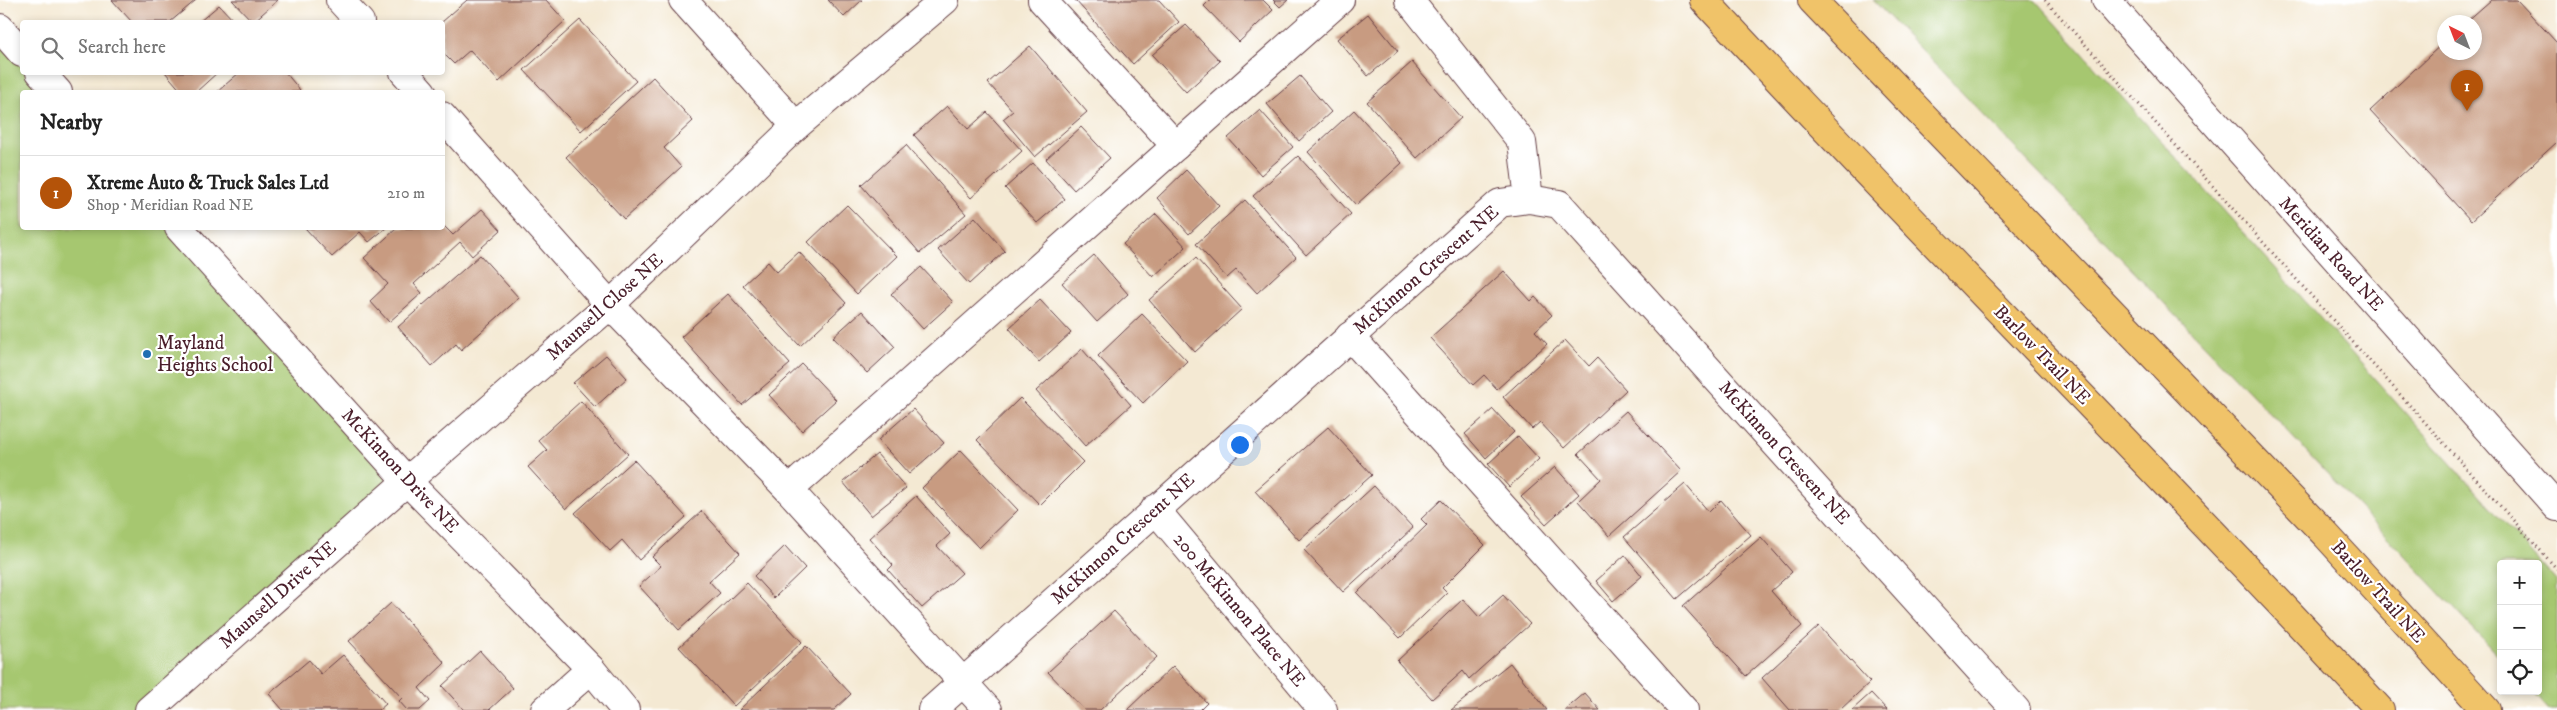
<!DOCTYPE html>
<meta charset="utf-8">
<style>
:root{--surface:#fff;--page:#f2f2f2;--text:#222;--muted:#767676;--line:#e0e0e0;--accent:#b45309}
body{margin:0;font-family:"IM FELL DW Pica",serif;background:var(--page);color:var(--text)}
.controls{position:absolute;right:15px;bottom:15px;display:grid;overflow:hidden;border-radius:5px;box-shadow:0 2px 8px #0003}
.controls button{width:45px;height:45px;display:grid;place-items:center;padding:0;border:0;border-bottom:1px solid var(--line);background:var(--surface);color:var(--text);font:25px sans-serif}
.compass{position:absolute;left:2437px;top:15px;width:45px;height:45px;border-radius:50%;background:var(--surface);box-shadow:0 2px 8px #0003;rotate:318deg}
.you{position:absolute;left:1239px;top:444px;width:18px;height:18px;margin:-12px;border:4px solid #fff;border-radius:50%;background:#1a73e8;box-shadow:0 0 0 8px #1a73e833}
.badge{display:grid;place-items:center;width:32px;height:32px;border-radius:50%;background:var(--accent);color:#fff;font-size:16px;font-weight:700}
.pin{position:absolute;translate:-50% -41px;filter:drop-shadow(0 1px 2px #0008)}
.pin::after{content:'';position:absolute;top:26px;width:18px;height:15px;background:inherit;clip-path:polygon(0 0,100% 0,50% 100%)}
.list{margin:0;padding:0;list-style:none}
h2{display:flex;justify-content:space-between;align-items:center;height:65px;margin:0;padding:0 20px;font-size:21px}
h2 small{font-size:16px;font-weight:400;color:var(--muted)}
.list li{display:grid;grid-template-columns:32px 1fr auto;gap:15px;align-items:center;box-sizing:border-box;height:75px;padding:0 20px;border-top:1px solid var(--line)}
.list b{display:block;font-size:19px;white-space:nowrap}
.list p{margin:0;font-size:16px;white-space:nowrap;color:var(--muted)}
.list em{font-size:16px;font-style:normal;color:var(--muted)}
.icon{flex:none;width:28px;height:28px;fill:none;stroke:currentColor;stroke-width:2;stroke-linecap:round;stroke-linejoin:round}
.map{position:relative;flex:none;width:2557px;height:710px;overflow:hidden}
.search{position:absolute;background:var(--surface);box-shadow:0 2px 8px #0003;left:20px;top:20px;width:425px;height:55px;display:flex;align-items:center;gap:12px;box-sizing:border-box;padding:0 18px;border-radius:5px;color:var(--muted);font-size:19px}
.panel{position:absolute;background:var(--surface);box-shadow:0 2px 8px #0003;left:20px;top:90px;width:425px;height:140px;border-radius:5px}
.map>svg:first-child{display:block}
.green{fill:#a6c76f;stroke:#78734d}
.building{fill:#c89b81}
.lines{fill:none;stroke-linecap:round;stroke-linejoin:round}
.minor-casing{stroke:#643d44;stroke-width:30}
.major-casing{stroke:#643d44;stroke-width:30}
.path{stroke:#643d44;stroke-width:3;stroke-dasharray:1 4;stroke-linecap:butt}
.minor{stroke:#fff;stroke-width:28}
.major{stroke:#f0c369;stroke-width:28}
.poi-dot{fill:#1f6fb2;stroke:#fff;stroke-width:2}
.labels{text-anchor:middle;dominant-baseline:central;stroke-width:4.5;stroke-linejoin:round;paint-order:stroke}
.street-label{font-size:19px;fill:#4a1f2b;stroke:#fff}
.poi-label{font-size:19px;fill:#4a1f2b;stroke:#fff;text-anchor:start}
</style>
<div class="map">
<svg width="2557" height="710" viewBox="0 0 2557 710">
<rect width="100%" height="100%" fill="#fff"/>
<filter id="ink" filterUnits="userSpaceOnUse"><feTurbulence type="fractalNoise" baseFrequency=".02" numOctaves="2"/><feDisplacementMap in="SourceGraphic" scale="10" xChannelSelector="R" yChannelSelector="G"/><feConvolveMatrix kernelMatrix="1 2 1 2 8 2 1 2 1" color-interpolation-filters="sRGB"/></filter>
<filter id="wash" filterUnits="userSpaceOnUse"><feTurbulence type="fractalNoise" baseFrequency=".0096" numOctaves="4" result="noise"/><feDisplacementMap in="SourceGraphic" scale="20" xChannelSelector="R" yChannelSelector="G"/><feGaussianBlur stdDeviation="1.12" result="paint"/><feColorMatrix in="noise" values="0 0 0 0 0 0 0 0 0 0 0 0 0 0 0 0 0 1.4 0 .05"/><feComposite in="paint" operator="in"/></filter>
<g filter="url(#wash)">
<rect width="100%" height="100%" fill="#f4e9d3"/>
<g class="green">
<path d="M1873,0h162l522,582v128h-8l-17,-19h6v-127h-37v94l-194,-206z"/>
<path d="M0,28l22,25v19l18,1 18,19h-36v136h157l228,253 -258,229h-149z"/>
</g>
<g id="blocks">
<g class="building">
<path d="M112,0h84l-26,22h-38z"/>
<path d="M232,0h46l-25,22z"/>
<path d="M467,0h79l19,21 -66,61 -29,-32 -16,14 -12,-12v-30z"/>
<path d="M828,0h34l-18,17z"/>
<path d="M1075,0h84l20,22 -46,42z"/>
<path d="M1210,0h53l10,10 -34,32 -35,-36z"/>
<path d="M1273,0h15l-8,7z"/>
<path d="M2491,0h26l40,43v99l-86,79 -101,-110 74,-69v10h30v-30h-8z"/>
<path d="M219,5l16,17h-36z"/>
<path d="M1368,14l30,37 -30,25 -31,-37z"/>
<path d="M580,20l56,61 -55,50 -57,-61z"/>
<path d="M1186,25l34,36 -34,31 -34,-37z"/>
<path d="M1030,46l57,66 -52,45 -32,-38 10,-8 -25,-28z"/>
<path d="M1412,62l49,56 -44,40 -50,-56z"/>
<path d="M165,72h53l-22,20h-14z"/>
<path d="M240,72h45l15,18 -3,2h-80z"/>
<path d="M1300,76l31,36 -32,29 -32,-37z"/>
<path d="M653,77l40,44 -29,27 17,19 -57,52 -58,-62z"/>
<path d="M947,106l21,23 19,-17 35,39 -51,47 -57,-63z"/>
<path d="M1260,110l33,37 -32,28 -33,-37z"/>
<path d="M1354,110l48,53 -46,42 -48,-53z"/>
<path d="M1081,127l29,31 -36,32 -28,-31z"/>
<path d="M906,145l60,69 -46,39 -59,-68z"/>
<path d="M1298,156l53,58 -45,41 -53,-59z"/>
<path d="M1033,163l32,36 -28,24 -32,-35z"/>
<path d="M1186,170l33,36 -30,28 -32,-36z"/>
<path d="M1245,200l51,57 -39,36 -21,-23 -9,8 -31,-34z"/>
<path d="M847,205l50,51 -40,38 -49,-52z"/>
<path d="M482,209l19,21 -29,26 -12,-14 -46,42 8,9 -33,29 -19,-21 18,-17 -24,-26 33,-30h45v-4l11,11z"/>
<path d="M1156,214l30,33 -33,30 -30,-33z"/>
<path d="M975,217l30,34 -36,33 -31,-34z"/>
<path d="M305,228h81l-17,14 -9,-10 -28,25z"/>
<path d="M799,252l47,51 -46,43 -57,-61 25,-23 9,10z"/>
<path d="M480,255l39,43 -58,52 -5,-6 -24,22 -34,-39z"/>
<path d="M1094,255l34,39 -31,28 -35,-39z"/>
<path d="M1196,258l46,51 -47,43 -46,-52z"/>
<path d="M921,267l32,35 -30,27 -32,-35z"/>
<path d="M1504,271l27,30 4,-4 17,18 -17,16 12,13 -50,45 -13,-14 -11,10 -43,-47z"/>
<path d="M728,294l62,70 -48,41 -61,-68z"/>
<path d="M1040,300l31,33 -32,29 -30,-34z"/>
<path d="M862,311l33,36 -28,26 -34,-36z"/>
<path d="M1142,314l45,47 -44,42 -45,-47z"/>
<path d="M1565,340l24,26 8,-8 29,32 -62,58 -24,-26 -8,7 -29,-32z"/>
<path d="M1082,349l49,56 -46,41 -49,-55z"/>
<path d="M606,355l21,23 -32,29 -22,-24z"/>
<path d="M802,364l34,36 -34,31 -33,-36z"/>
<path d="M1020,398l63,64 -43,43 -63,-65z"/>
<path d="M581,401l47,53 -62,55 -38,-42 19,-17 -9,-10z"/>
<path d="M913,409l31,34 -35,31 -31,-34z"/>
<path d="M1493,409l21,23 -28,26 -21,-24z"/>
<path d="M1626,411l55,60 -72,65 -31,-35 23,-22 -23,-25z"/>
<path d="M1328,427l44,48 -73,65 -44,-49z"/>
<path d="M1518,436l21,23 -30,28 -21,-23z"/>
<path d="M961,450l57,60 -39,38 -57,-60z"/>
<path d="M877,454l29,34 -35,28 -28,-34z"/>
<path d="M634,460l52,57 -47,43 -17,-20 -12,11 -35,-38z"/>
<path d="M1555,467l24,27 -33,30 -25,-27z"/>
<path d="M1685,484l24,28 12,-12 30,35 -74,64 -53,-62z"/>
<path d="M1374,486l39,42 -70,64 -39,-42z"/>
<path d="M916,496l34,38 -13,12 25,27 -40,35 -34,-38 5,-5 -24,-27z"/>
<path d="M1441,500l44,45 -43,43 5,5 -47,45 -43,-45 70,-68 -6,-6z"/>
<path d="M702,511l38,42 -31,28 11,12 -41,37 -40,-44 22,-20 -9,-9z"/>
<path d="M1761,537l31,35 -21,19 31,35 -56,50 -63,-70z"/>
<path d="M785,546l20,22 -31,30 -20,-22z"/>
<path d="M1625,555l17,21 -29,25 -17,-20z"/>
<path d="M747,583l55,59 -68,64 -55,-59z"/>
<path d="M1503,595l27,29 -61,55 -6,-8 -31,28 -35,-38 66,-62 16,18z"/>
<path d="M391,603l54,60 -26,25 11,13 -10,9h-13l-8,-9 3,-3 -53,-57z"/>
<path d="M1114,611l43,46 -57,53h-16l-36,-38z"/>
<path d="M1819,626l51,56 -30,28h-50l-28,-32z"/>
<path d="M806,646l45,48 -17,16h-95z"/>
<path d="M480,651l33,37 -24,22h-25l-22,-24z"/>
<path d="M343,655l43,49 -7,6h-96l-14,-16 40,-34 12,14z"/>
<path d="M1510,663l37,47h-96z"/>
<path d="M1173,666l34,37 -7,7h-73z"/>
<path d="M1585,693l15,17h-35z"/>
<path d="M1871,693l16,17h-35z"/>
</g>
</g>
</g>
<g filter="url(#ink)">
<use href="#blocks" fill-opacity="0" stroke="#643d44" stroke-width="1"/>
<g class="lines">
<g class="minor-casing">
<g id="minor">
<path d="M340,0l20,22"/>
<path d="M683,0l113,126"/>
<path d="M1042,0l134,146"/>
<path d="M1409,0l113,142 7,57"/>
<path d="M2106,0l451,507"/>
<path d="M0,28l22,25"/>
<path d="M40,72l18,20"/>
<path d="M404,72l18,20"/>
<path d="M442,116l168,189 179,185 199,220"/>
<path d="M179,228l228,253 184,188 34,41"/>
<path d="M1350,336l334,374"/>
<path d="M789,490l551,-490"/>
<path d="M1155,509l168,201"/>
<path d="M149,710l258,-229 203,-176 186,-179 149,-126"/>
<path d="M545,710l46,-41"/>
<path d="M932,710l568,-507 29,-4 30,5 457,506"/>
</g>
</g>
<g class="major-casing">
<g id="major">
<path d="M1704,0c222,240 454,470 676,710"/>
<path d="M1812,0l514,535 160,175"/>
</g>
</g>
<path class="path" d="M2045,0l512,569"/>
<use href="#minor" class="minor"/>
<use href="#major" class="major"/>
</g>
</g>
<circle class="poi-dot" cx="147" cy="354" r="5"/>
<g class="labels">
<g class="street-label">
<text transform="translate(2331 254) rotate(48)">Meridian Road NE</text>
<text transform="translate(1426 270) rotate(-41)">McKinnon Crescent NE</text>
<text transform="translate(605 307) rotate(-42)">Maunsell Close NE</text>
<text transform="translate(2042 355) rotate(46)">Barlow Trail NE</text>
<text transform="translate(1784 453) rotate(48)">McKinnon Crescent NE</text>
<text transform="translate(400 471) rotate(47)">McKinnon Drive NE</text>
<text transform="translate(1123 539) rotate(-42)">McKinnon Crescent NE</text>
<text transform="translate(2378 592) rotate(48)">Barlow Trail NE</text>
<text transform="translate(278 595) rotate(-42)">Maunsell Drive NE</text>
<text transform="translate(1239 610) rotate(50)">200 McKinnon Place NE</text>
</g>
<g class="poi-label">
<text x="157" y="343">Mayland<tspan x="157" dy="22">Heights School</tspan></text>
</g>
</g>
</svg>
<div class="controls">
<button>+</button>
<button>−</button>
<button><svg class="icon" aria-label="locate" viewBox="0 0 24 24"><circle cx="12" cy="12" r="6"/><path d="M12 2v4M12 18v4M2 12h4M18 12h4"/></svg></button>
</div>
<svg class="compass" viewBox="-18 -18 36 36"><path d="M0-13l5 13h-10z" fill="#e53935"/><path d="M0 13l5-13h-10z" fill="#767676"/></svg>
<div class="you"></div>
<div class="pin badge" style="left:2467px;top:111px">1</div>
<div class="search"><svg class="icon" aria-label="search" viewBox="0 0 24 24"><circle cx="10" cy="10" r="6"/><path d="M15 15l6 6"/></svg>Search here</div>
<section class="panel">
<h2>Nearby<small></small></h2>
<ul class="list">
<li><span class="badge">1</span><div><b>Xtreme Auto &amp; Truck Sales Ltd</b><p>Shop · Meridian Road NE</p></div><em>210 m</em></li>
</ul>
</section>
</div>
